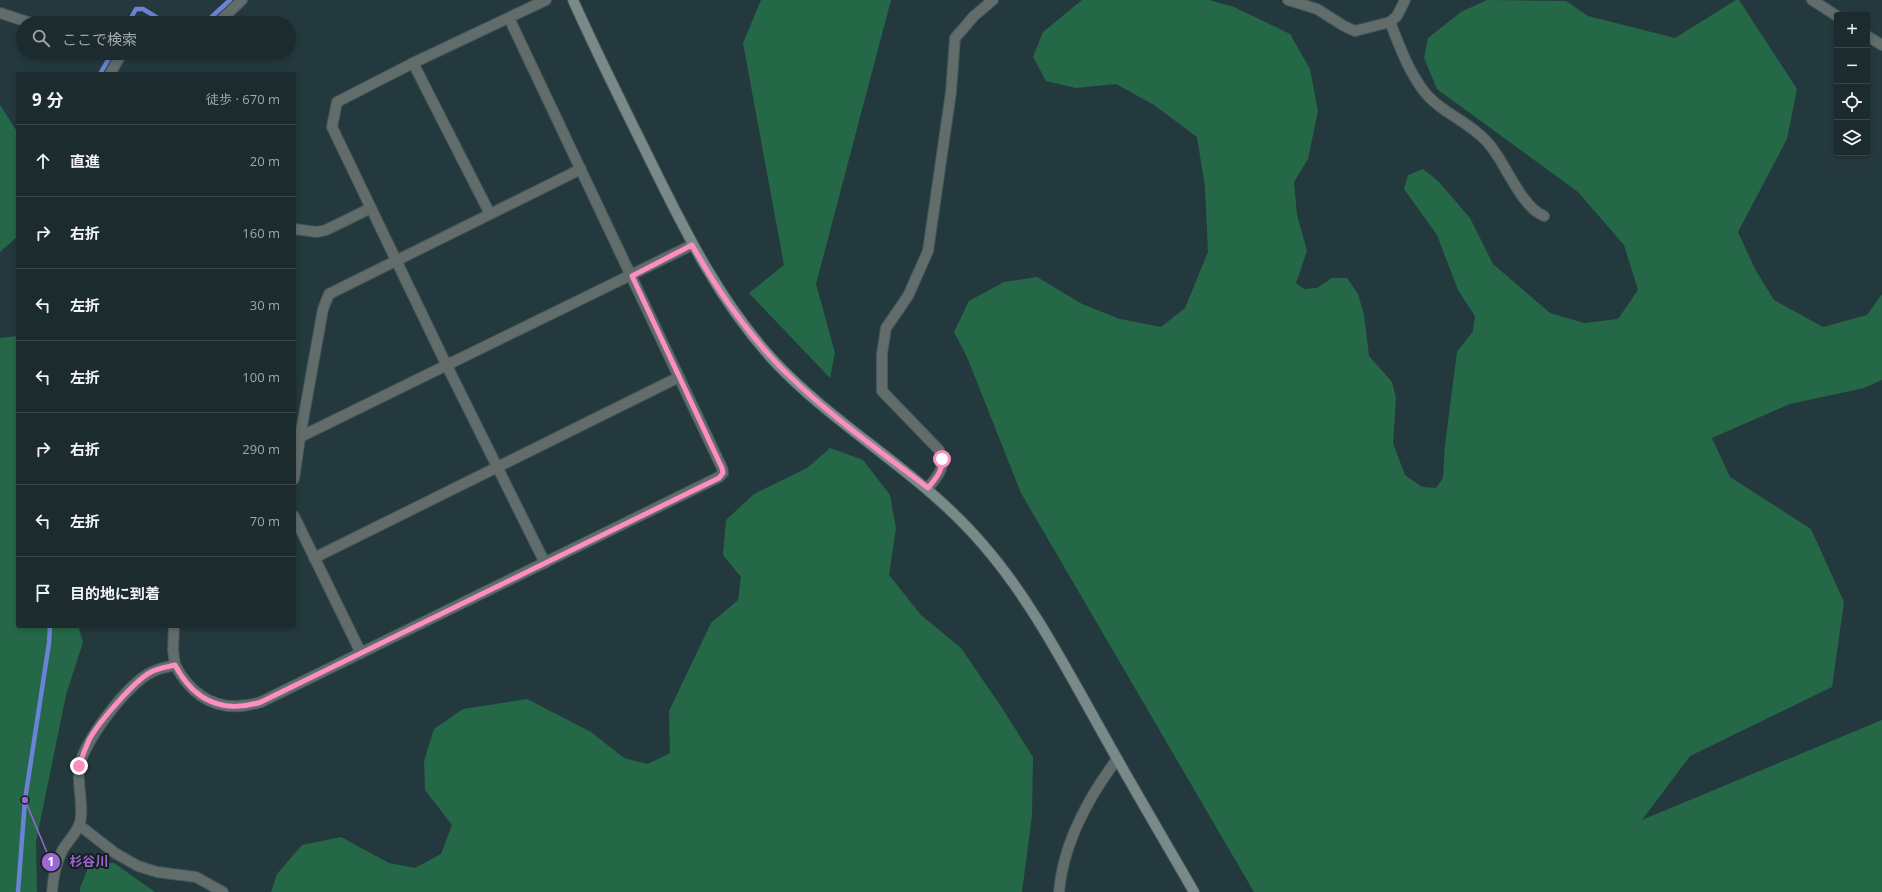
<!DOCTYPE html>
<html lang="ja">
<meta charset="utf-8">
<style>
:root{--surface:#1b2b2e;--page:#28373a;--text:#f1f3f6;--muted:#a0a7aa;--line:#39474a}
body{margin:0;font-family:"Open Sans","Noto Sans JP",sans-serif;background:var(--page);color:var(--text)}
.controls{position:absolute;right:12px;top:12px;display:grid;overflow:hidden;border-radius:4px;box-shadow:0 2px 6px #0003}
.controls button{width:36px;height:36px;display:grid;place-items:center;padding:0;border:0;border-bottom:1px solid var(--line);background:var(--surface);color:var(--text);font:20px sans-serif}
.stop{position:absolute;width:12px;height:12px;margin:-9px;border:3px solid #fd8ebf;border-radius:50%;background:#fff}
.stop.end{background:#fd8ebf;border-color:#fff;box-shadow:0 1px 4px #0008}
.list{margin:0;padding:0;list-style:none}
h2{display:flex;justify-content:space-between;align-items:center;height:52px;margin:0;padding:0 16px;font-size:17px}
h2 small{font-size:13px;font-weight:400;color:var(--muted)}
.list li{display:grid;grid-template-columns:26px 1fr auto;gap:12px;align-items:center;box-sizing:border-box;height:72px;padding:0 16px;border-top:1px solid var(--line)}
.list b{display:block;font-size:15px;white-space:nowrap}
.list em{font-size:13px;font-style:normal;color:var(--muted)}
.icon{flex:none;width:22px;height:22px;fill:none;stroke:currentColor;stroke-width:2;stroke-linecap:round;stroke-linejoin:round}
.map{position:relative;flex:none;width:1882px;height:892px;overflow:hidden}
.search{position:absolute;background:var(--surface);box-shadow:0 2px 6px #0003;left:16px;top:16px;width:280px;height:44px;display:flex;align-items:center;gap:10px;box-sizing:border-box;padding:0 14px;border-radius:22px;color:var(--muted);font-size:15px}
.panel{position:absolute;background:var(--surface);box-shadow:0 2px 6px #0003;left:16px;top:72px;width:280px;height:556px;border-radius:4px}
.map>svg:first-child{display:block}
.green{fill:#256848}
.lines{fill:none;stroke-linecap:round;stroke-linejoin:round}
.stream{stroke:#6b83d6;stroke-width:4.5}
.street-casing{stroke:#43575c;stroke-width:12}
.secondary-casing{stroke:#43575c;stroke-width:12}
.street{stroke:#626c6a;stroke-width:10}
.secondary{stroke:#7a8a88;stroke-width:10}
.route{stroke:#fd8ebf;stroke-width:5}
.leader{fill:none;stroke:#9b68d0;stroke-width:1.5}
.callout-dot{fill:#9b68d0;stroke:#151f21;stroke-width:1.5}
.mark-label{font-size:12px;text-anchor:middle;font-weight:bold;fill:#fff}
.callout-label{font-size:13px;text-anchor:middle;font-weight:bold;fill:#9b68d0;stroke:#151f21;stroke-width:4;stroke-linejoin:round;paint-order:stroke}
</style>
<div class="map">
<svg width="1882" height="892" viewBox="0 0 1882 892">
<rect width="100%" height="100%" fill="#24393e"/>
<g class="green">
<path d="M761,0h130l-75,284 19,69 -5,25 -81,-85 35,-28 -41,-222z"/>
<path d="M1082,0h127l25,7 56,27 20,35 8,42 -10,48 -14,23 3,33 10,36 -11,32 8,6 13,-1 15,-10h15l11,16 6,21 5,41 23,26 4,16 -3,45 12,32 17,12 14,1 7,-10 2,-33 12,-93 16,-21 2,-15 -17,-26 -21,-55 -33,-46 4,-14 15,-6 15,12 32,37 23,46 57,49 34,10 34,-4 20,-29 -14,-45 -46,-53 -141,-103 -13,-31 4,-20 33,-26 26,-12 79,1 22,15 87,22 61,-38h3l58,89 -10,50 -49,93 17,37 19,31 49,27 44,-12 15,-21v86l-18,8 -74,16 -78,34 18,39 81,52 33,73 -12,85 -142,69 -48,64 240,-100v172h-628l-233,-399 -54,-136 -13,-25 15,-31 35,-19 33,-5 45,27 38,15 41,8 24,-19 23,-56 -3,-65 -8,-50 -43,-32 -38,-21 -40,4 -30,-7 -13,-24 10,-25z"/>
<path d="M0,105l18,28v103l-18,16z"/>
<path d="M18,336v290h60l5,16 -17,53 -30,147 1,50h-37v-554z"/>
<path d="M830,448l33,12 27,35 6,33 -7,47 32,40 40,33 41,60 31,49 -1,58 -10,77h-751l6,-18 25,-29 39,-8 48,26 26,5 26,-14 11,-29 -27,-35 -1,-29 10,-32 29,-20 64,-10 64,33 33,26 24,6 22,-11 -1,-42 42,-88 27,-23 3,-23 -18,-22 3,-35 28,-26 53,-26z"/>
<path d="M90,863h24l41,29h-75v-4z"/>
</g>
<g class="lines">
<g class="stream">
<path d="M128,23l8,-14h7l23,14"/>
<path d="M205,23l25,-23"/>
<path d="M100,74l12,-21"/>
<path d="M18,892l7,-92 24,-157 1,-17"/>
</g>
<g class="street-casing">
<g id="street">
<path d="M1288,0l29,9 27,17 11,5 35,-9 7,-6 8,-16"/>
<path d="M1812,0l25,16"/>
<path d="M0,13l31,10"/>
<path d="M1390,22c9,23 18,48 33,68 17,23 48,32 66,54 16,18 32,63 55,72"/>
<path d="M218,23l24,-23"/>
<path d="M1867,36l15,9"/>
<path d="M413,63l77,151"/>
<path d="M110,74l12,-21"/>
<path d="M294,229l23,3 9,-2 45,-22"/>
<path d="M300,437l23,-128 6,-15 252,-125"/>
<path d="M294,479l6,-42 392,-192"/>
<path d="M928,488c11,-14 18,-19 11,-38l-57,-59v-37l4,-26 22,-32 20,-45 23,-159 4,-54 19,-22 19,-16"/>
<path d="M294,516l67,137"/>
<path d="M314,558l365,-181"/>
<path d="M545,563l-99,-199 -114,-237 5,-25 76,-39 133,-63"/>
<path d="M175,665c19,35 47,49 86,37l458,-225 4,-4 -1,-5 -213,-450"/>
<path d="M79,825l36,28 23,13 19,6 39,5 27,15"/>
<path d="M52,892c1,-14 4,-29 10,-41 5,-9 13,-16 17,-26 6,-13 -2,-41 0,-57 4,-26 49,-85 73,-96 7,-4 15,-5 23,-7l-2,-15 1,-24"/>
<path d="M1059,892c4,-49 29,-94 58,-133"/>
</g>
</g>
<g class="secondary-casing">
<path id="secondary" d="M573,0c24,54 51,107 77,160 35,71 69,141 124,201 65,69 150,113 211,186 43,50 75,110 107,167 33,60 68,119 102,178"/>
</g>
<use href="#street" class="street"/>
<use href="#secondary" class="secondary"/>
</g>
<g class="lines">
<path class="route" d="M79,766c3,-9 6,-17 10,-26 9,-17 46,-60 62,-68 8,-4 16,-5 24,-7 19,36 48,49 86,37l458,-224 4,-5 -1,-5 -90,-192 60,-31c29,52 64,101 108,141 40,37 85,69 128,102 7,-9 15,-17 14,-29"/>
</g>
<path class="leader" d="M25 800L51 862"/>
<g class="callout-dot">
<circle cx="25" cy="800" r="4"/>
<circle cx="51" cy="862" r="10"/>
</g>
<g class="mark-label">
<text x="51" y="866">1</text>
</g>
<g class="callout-label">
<text x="89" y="866">杉谷川</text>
</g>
</svg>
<div class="controls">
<button>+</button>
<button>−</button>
<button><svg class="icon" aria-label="locate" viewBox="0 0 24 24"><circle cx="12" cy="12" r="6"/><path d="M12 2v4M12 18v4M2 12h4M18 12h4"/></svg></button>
<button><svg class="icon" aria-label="layers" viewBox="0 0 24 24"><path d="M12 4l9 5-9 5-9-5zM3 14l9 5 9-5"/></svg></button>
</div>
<div class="stop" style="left:942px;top:459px"></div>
<div class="stop end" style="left:79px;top:766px"></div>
<div class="search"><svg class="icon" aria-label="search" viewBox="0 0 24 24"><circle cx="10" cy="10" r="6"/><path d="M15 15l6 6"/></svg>ここで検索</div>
<section class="panel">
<h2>9 分<small>徒歩 · 670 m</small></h2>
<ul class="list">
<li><svg class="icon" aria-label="ahead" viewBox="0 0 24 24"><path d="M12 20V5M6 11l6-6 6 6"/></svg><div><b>直進</b></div><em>20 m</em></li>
<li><svg class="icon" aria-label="right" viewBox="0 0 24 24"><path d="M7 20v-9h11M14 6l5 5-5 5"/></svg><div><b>右折</b></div><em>160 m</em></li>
<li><svg class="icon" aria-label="left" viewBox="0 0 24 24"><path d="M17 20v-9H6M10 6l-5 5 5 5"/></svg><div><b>左折</b></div><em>30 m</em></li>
<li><svg class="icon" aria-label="left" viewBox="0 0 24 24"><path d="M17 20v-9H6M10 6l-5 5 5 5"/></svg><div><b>左折</b></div><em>100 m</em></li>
<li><svg class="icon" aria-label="right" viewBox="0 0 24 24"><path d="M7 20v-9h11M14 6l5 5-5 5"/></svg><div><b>右折</b></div><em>290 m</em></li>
<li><svg class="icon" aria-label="left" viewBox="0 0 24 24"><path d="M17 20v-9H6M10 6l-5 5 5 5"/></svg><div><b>左折</b></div><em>70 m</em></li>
<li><svg class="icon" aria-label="arrive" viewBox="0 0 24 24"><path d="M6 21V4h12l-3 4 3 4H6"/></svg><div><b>目的地に到着</b></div></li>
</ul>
</section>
</div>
